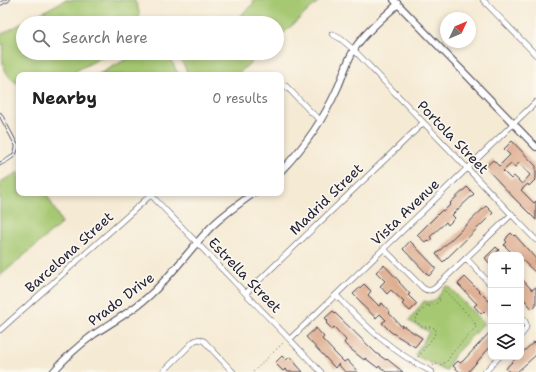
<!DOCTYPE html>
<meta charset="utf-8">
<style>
:root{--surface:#fff;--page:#f6f6f6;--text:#222;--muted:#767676;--line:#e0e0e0}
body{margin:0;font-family:"Shantell Sans",sans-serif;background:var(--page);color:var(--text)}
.controls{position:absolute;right:12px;bottom:12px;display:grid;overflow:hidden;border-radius:8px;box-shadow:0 2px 6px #0003}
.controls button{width:36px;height:36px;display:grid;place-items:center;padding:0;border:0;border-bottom:1px solid var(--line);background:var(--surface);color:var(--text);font:20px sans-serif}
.compass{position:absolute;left:440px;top:12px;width:36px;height:36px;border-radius:50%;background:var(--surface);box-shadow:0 2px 6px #0003;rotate:46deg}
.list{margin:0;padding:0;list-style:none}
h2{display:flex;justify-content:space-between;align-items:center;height:52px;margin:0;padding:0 16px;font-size:17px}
h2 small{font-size:13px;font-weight:400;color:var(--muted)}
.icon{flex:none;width:22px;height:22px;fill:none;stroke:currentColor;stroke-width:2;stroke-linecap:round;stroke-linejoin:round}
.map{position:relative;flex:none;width:536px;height:372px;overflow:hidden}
.search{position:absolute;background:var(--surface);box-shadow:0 2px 6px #0003;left:16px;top:16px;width:268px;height:44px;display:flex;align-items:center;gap:10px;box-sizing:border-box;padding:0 14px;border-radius:22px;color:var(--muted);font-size:15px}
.panel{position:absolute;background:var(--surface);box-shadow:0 2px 6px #0003;left:16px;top:72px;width:268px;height:124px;border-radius:8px}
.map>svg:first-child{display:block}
.green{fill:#a6c872;stroke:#647556}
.building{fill:#deac8e;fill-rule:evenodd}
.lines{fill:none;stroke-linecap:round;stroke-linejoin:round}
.service-casing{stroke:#424052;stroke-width:4}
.minor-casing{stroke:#424052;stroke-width:6}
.tertiary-casing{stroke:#424052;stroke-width:8}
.path{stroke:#424052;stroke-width:1;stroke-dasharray:1 3;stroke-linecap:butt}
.service{stroke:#fff;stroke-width:2.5}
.minor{stroke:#fff;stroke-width:5}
.tertiary{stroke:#fff;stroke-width:6}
.labels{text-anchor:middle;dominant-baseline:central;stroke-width:3.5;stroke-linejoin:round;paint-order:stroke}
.street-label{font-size:14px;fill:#22223b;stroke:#fbf7ec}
</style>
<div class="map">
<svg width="536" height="372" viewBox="0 0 536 372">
<rect width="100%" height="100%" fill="#fbf7ec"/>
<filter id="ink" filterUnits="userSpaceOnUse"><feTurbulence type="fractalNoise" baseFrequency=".025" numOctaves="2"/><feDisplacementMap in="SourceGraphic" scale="8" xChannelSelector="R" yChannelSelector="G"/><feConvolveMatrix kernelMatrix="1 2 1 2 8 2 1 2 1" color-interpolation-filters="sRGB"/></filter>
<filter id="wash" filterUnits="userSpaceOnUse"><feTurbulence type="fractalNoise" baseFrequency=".012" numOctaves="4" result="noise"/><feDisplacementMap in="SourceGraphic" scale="16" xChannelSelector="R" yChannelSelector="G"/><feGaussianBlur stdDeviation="0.9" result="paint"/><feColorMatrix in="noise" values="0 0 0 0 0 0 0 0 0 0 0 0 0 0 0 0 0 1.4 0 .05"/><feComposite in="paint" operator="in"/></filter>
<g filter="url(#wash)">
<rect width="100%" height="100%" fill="#f5ead4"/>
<g class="green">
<path d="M65,0h69c5,7 6,15 5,23h-116v30h87l-42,22h-49v9c-16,-8 -19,-24 -15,-40h-4v-9z"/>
<path d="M253,0h67l-43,39v-16h-45l22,-20 -2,-2z"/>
<path d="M138,53h29l12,22h-82z"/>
<path d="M177,53h84l-24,22h-48z"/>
<path d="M19,172v21h27l16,30 -62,53v-94z"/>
<path d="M447,285l37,38 -29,31 -9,17 -31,-16 14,-23 -20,-11 15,-20c13,4 15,-8 23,-16z"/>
</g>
<g id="blocks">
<g class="building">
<path d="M512,141l24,25v13l-7,7 -1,-2 -7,6 13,13 2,-2v19l-22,-22 -29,-31 8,-7 6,6 11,-11 -6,-6zM519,163l11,12 -8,9 -8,-8 -3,3 -8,-8 8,-7 4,3z"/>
<path d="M467,187l7,7 -22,21 3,3 -7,7 -2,-3 -16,15 2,2 -3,3 -2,-2 -2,2 -8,-7 25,-25 2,1 7,-7 -1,-1z"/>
<path d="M486,206l7,7 -50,49 -7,-8z"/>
<path d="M511,233l3,3 1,-1 21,24v14l-15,-14v-4h-7l-10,-10 3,-3 -2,-2 2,-2v-1z"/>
<path d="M410,241l26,27 -7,8 -26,-27z"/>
<path d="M496,247l3,3 -5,5h-3v10l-6,-7z"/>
<path d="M384,265l16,17h-1l11,12 -2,1 9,9 -7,7 -8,-7 2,-2 -13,-12 -4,4 -7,-8 5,-5 -9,-9z"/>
<path d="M465,277l26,26v15l-7,-7 -3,3 -7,-8 3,-2 -19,-20z"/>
<path d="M521,278l11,12 4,-3v18l-4,4 -11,-14z"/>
<path d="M364,284l7,7 -3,4 11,11 3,-3 8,9 -1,1 13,14v-2l20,13 -7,9 -24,-15 -9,-9 4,-3 -6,-6 -4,4 -15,-14 1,-1 -9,-9z"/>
<path d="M333,311l43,42 10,7 1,-1 16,13h-17l-7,-6 -1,2 -13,-10 -1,2 -16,-13 -4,-4 2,-3 -12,-13 -2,2 -6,-6 2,-2 -3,-3z"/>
<path d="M316,328l8,9 -2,2 12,13 10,10 3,-2 11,12h-13l-7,-8 -3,4 -11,-12 -18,-19z"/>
<path d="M491,331v15l-23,26h-8l-7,-6 5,-5 2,2 3,-2z"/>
<path d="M534,342l2,2v11l-19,17h-7l-4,-3 2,-3 9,-9h4v-7l2,2z"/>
<path d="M282,356l4,4 4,-3 13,15h-15l-3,-3 -2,2 -8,-8z"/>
</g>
</g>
</g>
<g filter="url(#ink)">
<use href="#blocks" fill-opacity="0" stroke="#424052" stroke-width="1"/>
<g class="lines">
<g class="service-casing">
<g id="service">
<path d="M0,4l8,-4"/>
<path d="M0,114l17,32c-1,11 -8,13 -17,18"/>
</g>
</g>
<g class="minor-casing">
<g id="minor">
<path d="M483,0l53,55"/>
<path d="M332,34l9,5 13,11 182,190"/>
<path d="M281,84l5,2 26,27 9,7"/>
<path d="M151,195l170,177"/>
<path d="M384,249l39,39c4,3 8,3 12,0l77,-74"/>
<path d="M466,258l25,27"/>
<path d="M246,293l177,-170"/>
<path d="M336,295c30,32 56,57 96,77"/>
<path d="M521,316c7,7 7,12 0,19"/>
<path d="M0,330l152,-136"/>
<path d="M290,339l246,-237"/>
<path d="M163,372l31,-31 5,-2 5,2 29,31"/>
<path d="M485,372l14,-15"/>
</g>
</g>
<g class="tertiary-casing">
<g id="tertiary">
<path d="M394,0l142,147"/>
<path d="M281,171c24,-25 43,-52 57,-84 6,-13 9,-27 17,-39 11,-17 28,-30 43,-44"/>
<path d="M53,372c12,-14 25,-26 40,-37 19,-13 40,-24 57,-40 23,-21 40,-46 61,-68 13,-13 28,-23 43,-34"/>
</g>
</g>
<g class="path">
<path d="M427,306l1,-4"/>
<path d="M418,357l16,-21 2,-7 -4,-2h-9l-9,-7 12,-14c7,1 11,-2 15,-7l-3,-1"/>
<path d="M433,366l2,-2 6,1 6,-4 6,-9 23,-25 -2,-6 -31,-32"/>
<path d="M253,372l31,-30"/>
</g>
<use href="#service" class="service"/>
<use href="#minor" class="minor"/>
<use href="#tertiary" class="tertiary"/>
</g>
</g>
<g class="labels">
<g class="street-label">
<text transform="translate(453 137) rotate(46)">Portola Street</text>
<text transform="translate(326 199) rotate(-44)">Madrid Street</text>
<text transform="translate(405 212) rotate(-44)">Vista Avenue</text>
<text transform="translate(69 252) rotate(-42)">Barcelona Street</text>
<text transform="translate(245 275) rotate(46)">Estrella Street</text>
<text transform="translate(121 299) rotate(-37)">Prado Drive</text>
</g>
</g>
</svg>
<div class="controls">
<button>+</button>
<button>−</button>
<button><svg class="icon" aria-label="layers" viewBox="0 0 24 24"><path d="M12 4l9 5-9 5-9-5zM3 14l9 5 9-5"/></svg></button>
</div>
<svg class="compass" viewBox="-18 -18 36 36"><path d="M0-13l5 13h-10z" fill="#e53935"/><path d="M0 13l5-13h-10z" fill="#767676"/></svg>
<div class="search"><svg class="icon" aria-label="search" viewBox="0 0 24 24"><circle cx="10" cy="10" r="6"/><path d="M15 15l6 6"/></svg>Search here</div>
<section class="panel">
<h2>Nearby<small>0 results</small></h2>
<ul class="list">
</ul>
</section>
</div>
